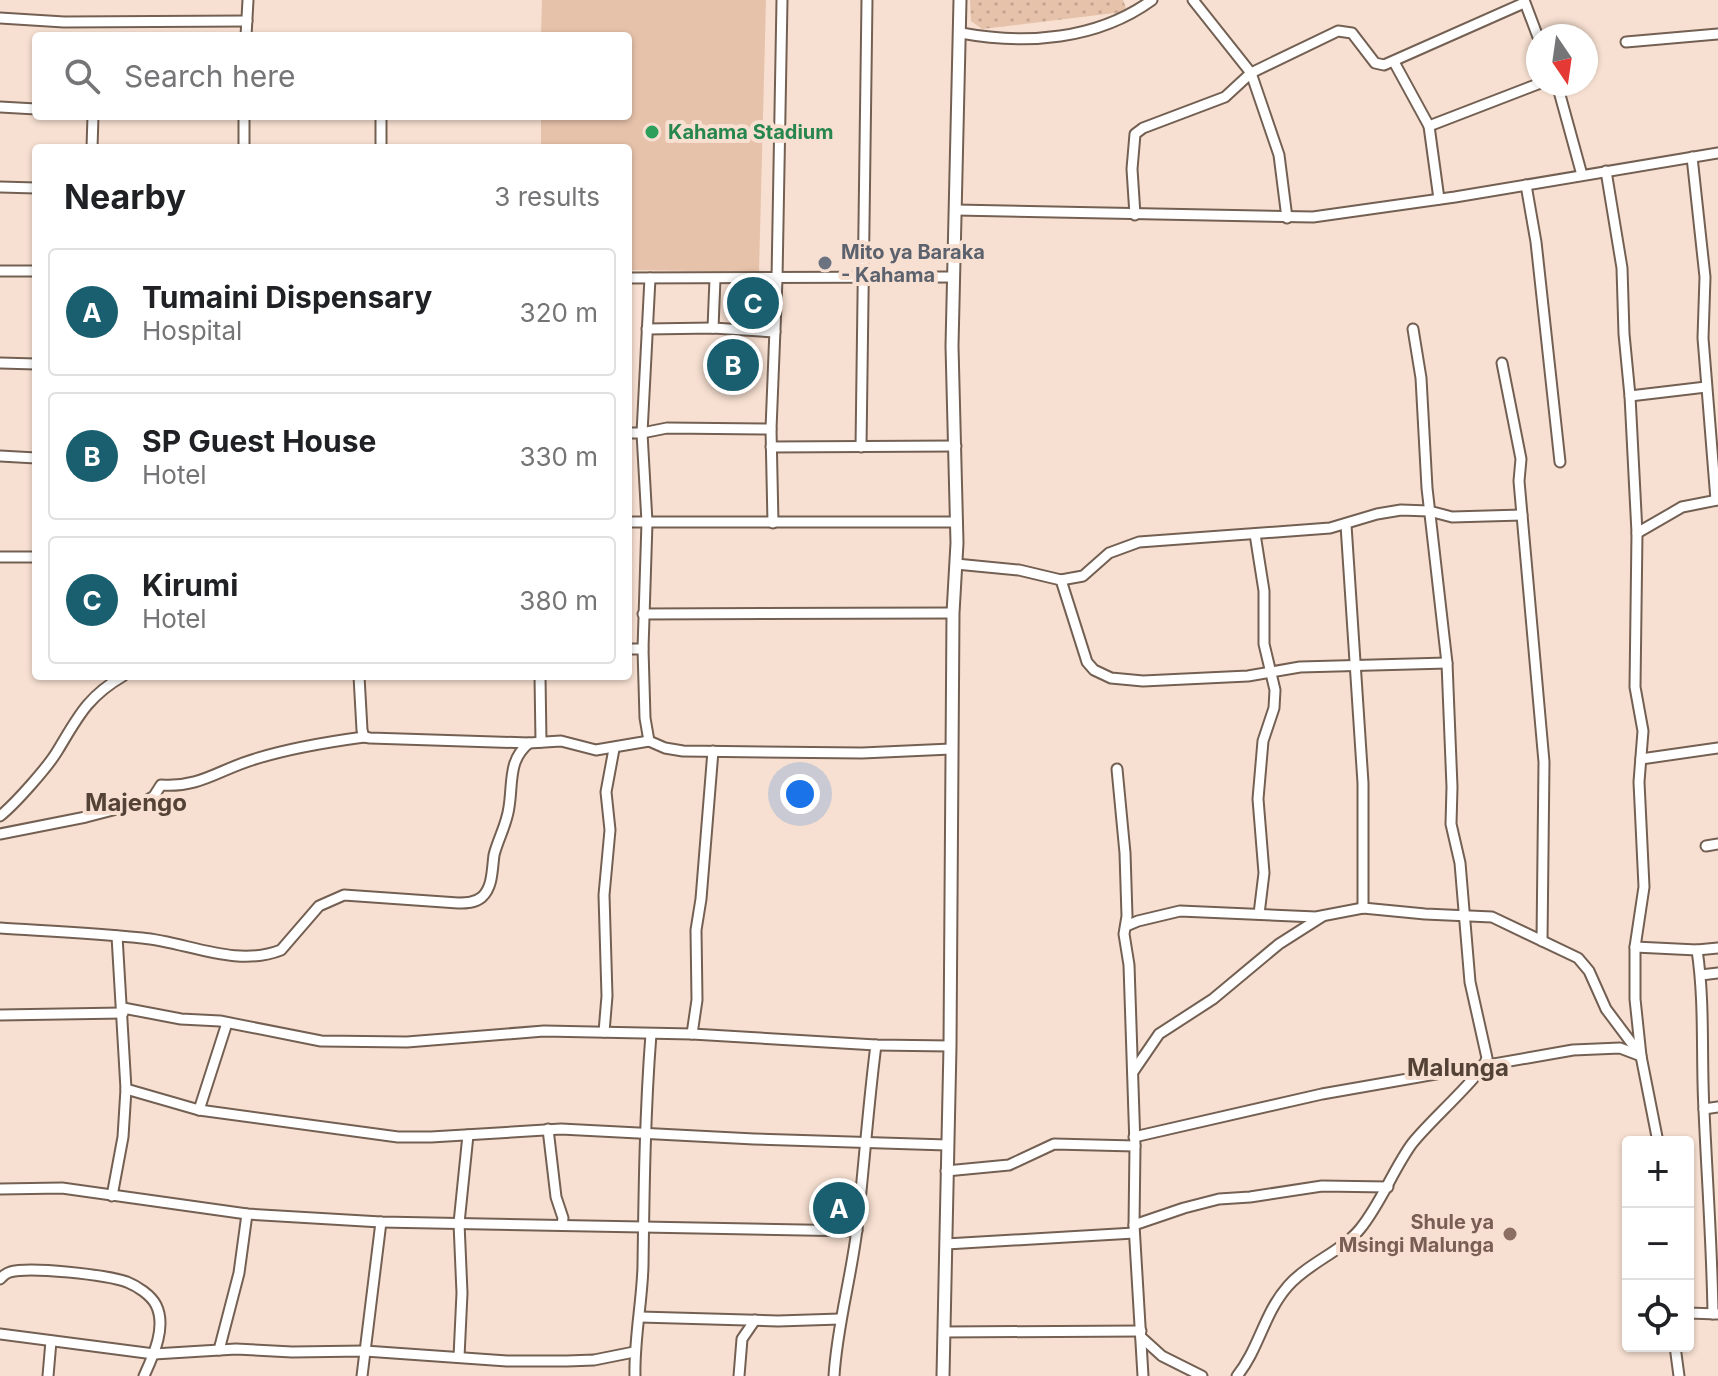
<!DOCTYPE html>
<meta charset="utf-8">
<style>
:root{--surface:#fff;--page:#f2f2f2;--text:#202124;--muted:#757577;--line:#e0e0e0;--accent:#195f70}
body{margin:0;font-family:Inter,sans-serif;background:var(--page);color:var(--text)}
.controls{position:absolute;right:24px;bottom:24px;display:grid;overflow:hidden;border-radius:8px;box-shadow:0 2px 6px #0004}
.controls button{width:72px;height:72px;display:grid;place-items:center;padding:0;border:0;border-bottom:2px solid var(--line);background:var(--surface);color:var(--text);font:40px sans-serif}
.compass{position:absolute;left:1526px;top:24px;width:72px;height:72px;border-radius:50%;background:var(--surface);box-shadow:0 2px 6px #0004;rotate:167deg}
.you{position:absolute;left:800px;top:794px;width:28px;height:28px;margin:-20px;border:6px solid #fff;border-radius:50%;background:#1a73e8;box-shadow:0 0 0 12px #1a73e833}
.badge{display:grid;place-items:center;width:52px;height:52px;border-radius:50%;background:var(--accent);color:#fff;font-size:26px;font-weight:700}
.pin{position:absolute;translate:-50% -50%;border:4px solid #fff;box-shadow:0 2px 8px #0006}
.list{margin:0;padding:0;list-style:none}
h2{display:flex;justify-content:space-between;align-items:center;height:104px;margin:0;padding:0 32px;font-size:34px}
h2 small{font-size:26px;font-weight:400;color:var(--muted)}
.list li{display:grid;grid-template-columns:52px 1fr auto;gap:24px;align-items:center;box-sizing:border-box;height:128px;margin:0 16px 16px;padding:0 16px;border:2px solid var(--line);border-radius:8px}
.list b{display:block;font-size:30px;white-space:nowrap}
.list p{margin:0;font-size:26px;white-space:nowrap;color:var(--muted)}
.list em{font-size:26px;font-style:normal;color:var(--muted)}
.icon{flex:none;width:44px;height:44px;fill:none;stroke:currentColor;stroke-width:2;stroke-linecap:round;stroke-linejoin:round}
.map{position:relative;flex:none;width:1718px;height:1376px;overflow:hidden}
.search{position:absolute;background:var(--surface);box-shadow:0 2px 6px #0004;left:32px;top:32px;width:600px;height:88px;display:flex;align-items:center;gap:20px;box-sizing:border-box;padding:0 28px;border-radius:8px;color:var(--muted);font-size:30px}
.panel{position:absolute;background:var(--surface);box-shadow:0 2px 6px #0004;left:32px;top:144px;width:600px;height:536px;border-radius:8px}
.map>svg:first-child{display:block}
.grass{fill:url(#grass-dots)}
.park{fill:#e7c2aa}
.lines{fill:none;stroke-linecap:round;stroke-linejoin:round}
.minor-casing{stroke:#736053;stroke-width:13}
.tertiary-casing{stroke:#736053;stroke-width:15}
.minor{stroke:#fff;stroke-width:9}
.tertiary{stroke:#fff;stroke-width:11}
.leisure-dot{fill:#2e9e5b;stroke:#f7e0d1;stroke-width:3}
.worship-dot{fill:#6b7280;stroke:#f7e0d1;stroke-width:3}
.education-dot{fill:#8d6e63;stroke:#f7e0d1;stroke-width:3}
.labels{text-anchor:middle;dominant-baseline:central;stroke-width:8;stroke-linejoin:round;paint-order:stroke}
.leisure-label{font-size:20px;font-weight:bold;fill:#27864d;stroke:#f7e0d1;text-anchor:start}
.worship-label{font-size:20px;font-weight:bold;fill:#5b616d;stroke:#f7e0d1;text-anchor:start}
.education-label{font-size:20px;font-weight:bold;fill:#785e54;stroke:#f7e0d1;text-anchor:end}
.quarter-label{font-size:24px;font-weight:bold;fill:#554236;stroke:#f7e0d1}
</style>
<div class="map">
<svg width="1718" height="1376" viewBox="0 0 1718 1376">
<defs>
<pattern id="grass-dots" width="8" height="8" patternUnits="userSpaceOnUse" patternTransform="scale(2)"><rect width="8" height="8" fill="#e7c2aa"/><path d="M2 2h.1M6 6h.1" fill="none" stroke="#c6a692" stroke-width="1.8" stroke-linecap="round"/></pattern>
</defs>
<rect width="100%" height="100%" fill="#f7e0d1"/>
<path class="grass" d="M970,0h153l3,8 -3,4 -141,17 -11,-8z"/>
<path class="park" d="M542,0h224l-7,272 -131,-2v-122h-87v-32h87v-80h-87z"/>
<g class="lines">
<g class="minor-casing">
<g id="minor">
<path d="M1193,0l58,73 28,82 8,63"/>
<path d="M1524,0l14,37"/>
<path d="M0,18l64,4 183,-1"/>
<path d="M961,33c65,12 136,7 191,-33"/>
<path d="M246,36l2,-36"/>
<path d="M1626,42l92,-8"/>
<path d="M1394,62l35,64 109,-42"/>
<path d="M1557,84l25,91"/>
<path d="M0,107l36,2"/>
<path d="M1429,126l10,73"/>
<path d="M92,148l1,-32"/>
<path d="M244,148v-32"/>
<path d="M381,148v-32"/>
<path d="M1692,157l13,120 -2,61 13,162"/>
<path d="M1606,171l16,97 2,66 6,62 7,137 -2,154 8,44 -4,51 5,105 -9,60v52l6,57 17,86"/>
<path d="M1526,185l10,57 24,220"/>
<path d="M0,187l36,1"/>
<path d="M956,210l357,7 142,-20 263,-44"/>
<path d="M1135,215l-3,-46 3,-35 8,-6 82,-31 26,-24 87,-42 14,2 23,30 9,2 140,-62"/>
<path d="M0,271h36"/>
<path d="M628,278l326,-1"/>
<path d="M650,278l-8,155 5,89 -4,127 2,69 4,23 16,7 18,3 179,2 89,-4"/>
<path d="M713,328l2,-49"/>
<path d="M647,329l66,-1 62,4"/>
<path d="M0,363l36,1"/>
<path d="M1502,363l19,96 -2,22 3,34 22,247 -2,179"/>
<path d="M1630,396l76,-9"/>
<path d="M628,433h14l25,-5 104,1"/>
<path d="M771,447l185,-1"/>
<path d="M861,447l6,-447"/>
<path d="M0,456l36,2"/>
<path d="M628,522h329"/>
<path d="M773,523l-2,-94 6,-150 5,-279"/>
<path d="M1346,525l17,258v125"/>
<path d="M1637,533l45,-26 36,-7"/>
<path d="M1255,534l9,57v53l11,46 -1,18 -11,33 -5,58 6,74 -5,41"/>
<path d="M0,557h36"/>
<path d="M956,564l63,6 42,10 22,-4 26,-23 30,-11 191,-14 47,-14 24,-4 28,1 23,6 70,-2"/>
<path d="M1061,580l26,82 7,8 17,8 32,3 105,-5 52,-9 147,-4"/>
<path d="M643,614l310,-1"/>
<path d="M628,649h15"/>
<path d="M359,676l3,54 2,7 6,1 159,5 32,-2 35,9 53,-9"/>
<path d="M540,676l1,66"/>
<path d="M1641,759l77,-11"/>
<path d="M1117,769l8,84 2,63 -3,18 5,31 6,181 -1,79 9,151"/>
<path d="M0,816c15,-12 48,-49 58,-66 20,-33 29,-53 65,-74"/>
<path d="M0,834l86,-17 58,-15 10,-6 7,-11c39,3 59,-16 94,-26 35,-11 72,-17 109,-22"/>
<path d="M1706,846l12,-2"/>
<path d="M1126,926l12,-5 42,-10 136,6 47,-9 62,6 67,3 86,41 11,13 17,38 33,44"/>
<path d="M0,928c47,3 95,5 142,10 45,4 94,30 139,12l38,-44 25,-11 114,8c8,0 17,0 24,-6 11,-10 10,-28 12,-42 4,-16 13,-31 15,-48 4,-25 -1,-47 20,-64"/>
<path d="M1635,947l62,3 21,-2"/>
<path d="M1697,950c8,53 4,107 7,160 3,68 8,136 9,204"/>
<path d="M1701,975l17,-2"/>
<path d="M123,1008l58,11 39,2 101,20 86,1 137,-11 148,3 184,11 74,1"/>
<path d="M0,1015l123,-2"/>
<path d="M604,1032l3,-36 -3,-101 6,-65 -4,-38 8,-43"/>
<path d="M692,1034l5,-34 -1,-70 5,-31 12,-148"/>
<path d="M1133,1072l26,-38 54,-35 66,-55 44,-28"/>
<path d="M126,1089l73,21 199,27h33l130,-8 193,10 193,6"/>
<path d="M1704,1109l14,-2"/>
<path d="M199,1110l28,-87"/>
<path d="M548,1129l8,68 7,21 -1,7"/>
<path d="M1134,1137l188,-43 251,-44 47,-2 21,8"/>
<path d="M946,1171l63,-6 45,-21 81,2"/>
<path d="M0,1189l62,-1 185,26 134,8 476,9"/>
<path d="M112,1196l11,-59 3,-48 -9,-153"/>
<path d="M1134,1225l50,-17 35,-9 31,-2 72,-11 66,1"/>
<path d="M946,1244l188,-11"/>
<path d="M0,1279c3,-3 6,-6 10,-7 20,-6 97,3 117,10 10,4 24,13 29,23 11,22 -3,51 -12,71"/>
<path d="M1688,1313l30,1"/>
<path d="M640,1317l138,4 62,-2"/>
<path d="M944,1332l197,-1"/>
<path d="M0,1334l154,20 82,-5 56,3 73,-1 142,10h60l27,-1 40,-8"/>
<path d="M1141,1337l21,19 40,20"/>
<path d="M1675,1346l4,30"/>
<path d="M219,1350l20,-77 8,-59"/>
<path d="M459,1357l3,-64 -3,-70 9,-88"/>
<path d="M48,1376l3,-35"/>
<path d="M362,1376l19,-154"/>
<path d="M635,1376c-1,-37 7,-73 8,-110 1,-77 2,-155 8,-232"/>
<path d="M739,1376l3,-37 13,-19"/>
<path d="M834,1376c3,-50 17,-97 23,-147 7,-61 11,-123 19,-184"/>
<path d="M1237,1376c22,-27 27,-63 51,-90 20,-23 53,-34 72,-57 21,-26 32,-57 51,-84 15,-21 71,-69 76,-87l-17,-76 -10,-119 -9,-39 1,-37 -5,-124 -20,-175 -6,-110 -8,-49"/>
</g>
</g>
<g class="tertiary-casing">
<path id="tertiary" d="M943,1376l7,-330 3,-433 4,-70 -5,-197 8,-346"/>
</g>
<use href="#minor" class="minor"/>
<use href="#tertiary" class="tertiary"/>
</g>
<circle class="leisure-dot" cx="652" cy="132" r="8"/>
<circle class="worship-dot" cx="825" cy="263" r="8"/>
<circle class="education-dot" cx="1510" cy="1234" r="8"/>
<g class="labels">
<g class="leisure-label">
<text x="668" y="132">Kahama Stadium</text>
</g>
<g class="worship-label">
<text x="841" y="252">Mito ya Baraka<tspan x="841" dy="23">- Kahama</tspan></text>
</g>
<g class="education-label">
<text x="1494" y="1222">Shule ya<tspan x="1494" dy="23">Msingi Malunga</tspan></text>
</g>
<g class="quarter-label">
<text x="136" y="802">Majengo</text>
<text x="1458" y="1067">Malunga</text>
</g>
</g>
</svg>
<div class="controls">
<button>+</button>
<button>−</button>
<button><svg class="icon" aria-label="locate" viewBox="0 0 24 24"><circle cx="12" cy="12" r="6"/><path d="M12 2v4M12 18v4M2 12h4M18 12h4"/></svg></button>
</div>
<svg class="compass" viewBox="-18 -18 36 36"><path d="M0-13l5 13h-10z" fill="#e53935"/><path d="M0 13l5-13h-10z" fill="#757577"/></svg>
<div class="you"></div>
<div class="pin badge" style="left:839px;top:1208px">A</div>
<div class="pin badge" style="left:733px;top:365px">B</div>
<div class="pin badge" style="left:753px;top:303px">C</div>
<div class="search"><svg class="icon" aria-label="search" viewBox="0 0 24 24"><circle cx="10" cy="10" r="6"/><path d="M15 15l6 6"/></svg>Search here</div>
<section class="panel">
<h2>Nearby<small>3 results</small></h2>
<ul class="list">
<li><span class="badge">A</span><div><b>Tumaini Dispensary</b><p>Hospital</p></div><em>320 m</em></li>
<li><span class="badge">B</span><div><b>SP Guest House</b><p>Hotel</p></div><em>330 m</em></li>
<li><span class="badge">C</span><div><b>Kirumi</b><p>Hotel</p></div><em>380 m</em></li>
</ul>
</section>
</div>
